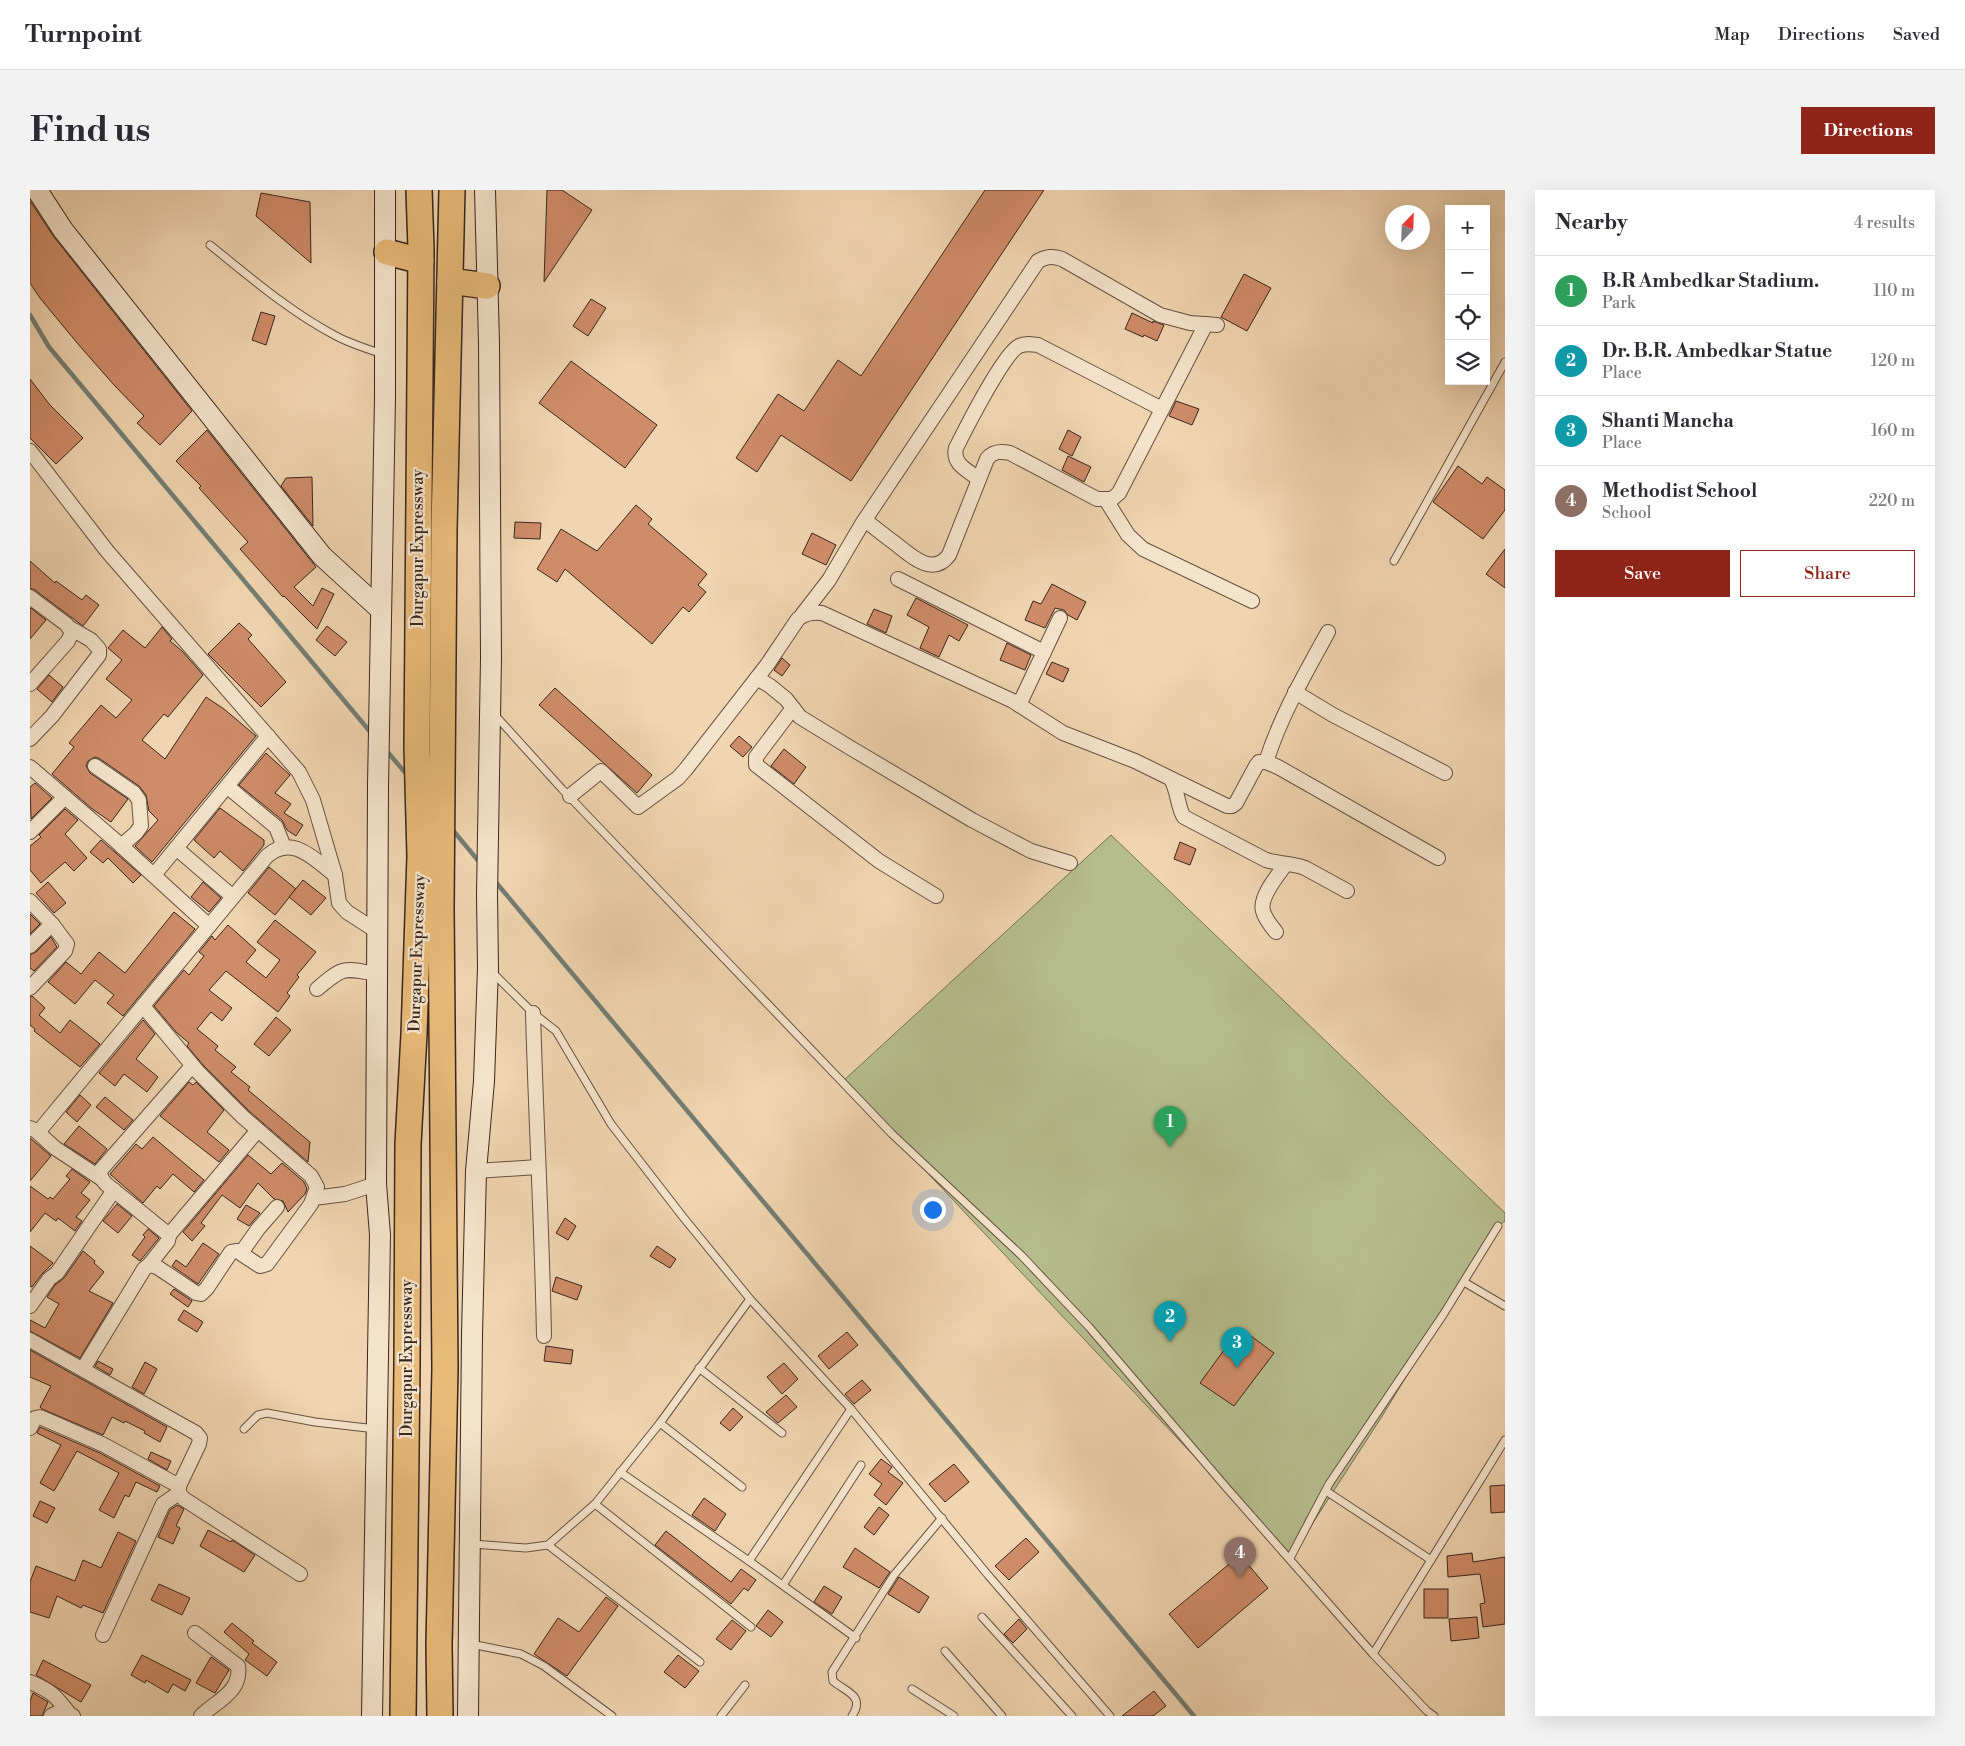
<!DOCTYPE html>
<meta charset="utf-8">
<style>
:root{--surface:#fff;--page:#f2f2f3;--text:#2b2b33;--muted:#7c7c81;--line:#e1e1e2;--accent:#8f2418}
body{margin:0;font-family:"Libre Bodoni",serif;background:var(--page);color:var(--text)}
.controls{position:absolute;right:15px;top:15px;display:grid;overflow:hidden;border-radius:0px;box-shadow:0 5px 20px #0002}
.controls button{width:45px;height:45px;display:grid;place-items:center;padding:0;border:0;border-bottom:1px solid var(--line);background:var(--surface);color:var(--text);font:25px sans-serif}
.compass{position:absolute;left:1355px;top:15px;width:45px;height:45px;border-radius:50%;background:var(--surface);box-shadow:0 5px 20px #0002;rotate:23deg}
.you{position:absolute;left:902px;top:1019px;width:18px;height:18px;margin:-12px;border:4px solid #fff;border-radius:50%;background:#1a73e8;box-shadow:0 0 0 8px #1a73e833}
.badge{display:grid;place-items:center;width:32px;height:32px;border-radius:50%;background:var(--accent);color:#fff;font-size:16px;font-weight:700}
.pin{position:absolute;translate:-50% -41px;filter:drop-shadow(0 1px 2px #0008)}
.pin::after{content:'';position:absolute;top:26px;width:18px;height:15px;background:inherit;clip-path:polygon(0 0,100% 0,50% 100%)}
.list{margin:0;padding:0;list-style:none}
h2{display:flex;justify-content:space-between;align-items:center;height:65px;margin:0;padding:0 20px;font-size:21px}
h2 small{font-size:16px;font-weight:400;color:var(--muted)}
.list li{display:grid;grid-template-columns:32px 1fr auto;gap:15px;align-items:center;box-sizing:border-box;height:70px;padding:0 20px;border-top:1px solid var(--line)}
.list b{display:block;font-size:19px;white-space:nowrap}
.list p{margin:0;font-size:16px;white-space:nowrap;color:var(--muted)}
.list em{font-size:16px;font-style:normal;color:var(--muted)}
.actions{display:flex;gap:10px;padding:15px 20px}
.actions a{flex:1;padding:11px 0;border:1px solid var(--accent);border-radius:0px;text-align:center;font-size:18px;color:var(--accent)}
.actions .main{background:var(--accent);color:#fff}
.icon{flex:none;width:28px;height:28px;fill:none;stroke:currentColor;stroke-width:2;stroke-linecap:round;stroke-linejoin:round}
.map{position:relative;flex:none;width:1475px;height:1526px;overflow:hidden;border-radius:0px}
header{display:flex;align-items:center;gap:30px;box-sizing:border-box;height:70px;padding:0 25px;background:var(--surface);border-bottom:1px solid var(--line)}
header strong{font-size:24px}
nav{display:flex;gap:28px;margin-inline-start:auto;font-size:18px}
.intro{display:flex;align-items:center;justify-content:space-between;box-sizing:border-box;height:120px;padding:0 30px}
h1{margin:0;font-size:35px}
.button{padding:12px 22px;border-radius:0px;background:var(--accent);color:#fff;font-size:18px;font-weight:700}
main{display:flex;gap:30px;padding:0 30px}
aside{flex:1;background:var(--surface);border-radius:0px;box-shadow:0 5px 20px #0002}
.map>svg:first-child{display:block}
.green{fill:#b6be8e;stroke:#777256}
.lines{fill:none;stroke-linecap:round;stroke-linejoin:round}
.stream{stroke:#737d74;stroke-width:4.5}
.building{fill:#cf8c69;stroke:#38251d}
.lane-casing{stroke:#665142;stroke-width:9}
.street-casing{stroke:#665142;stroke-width:16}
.secondary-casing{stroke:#38251d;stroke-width:22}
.highway-casing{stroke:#38251d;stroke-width:28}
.lane{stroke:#f5e4cc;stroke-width:7}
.street{stroke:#f5e4cc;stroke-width:14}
.secondary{stroke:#f5e4cc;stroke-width:20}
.highway{stroke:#e8ba78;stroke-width:25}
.labels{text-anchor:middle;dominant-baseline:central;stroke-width:4.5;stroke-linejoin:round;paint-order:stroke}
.street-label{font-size:16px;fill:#38251d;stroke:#f5e4cc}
</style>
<header>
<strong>Turnpoint</strong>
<nav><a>Map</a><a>Directions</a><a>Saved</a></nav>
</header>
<div class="intro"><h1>Find us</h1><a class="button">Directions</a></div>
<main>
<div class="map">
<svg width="1475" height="1526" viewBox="0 0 1475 1526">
<rect width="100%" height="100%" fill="#f0d5b0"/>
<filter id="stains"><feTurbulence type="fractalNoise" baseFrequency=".004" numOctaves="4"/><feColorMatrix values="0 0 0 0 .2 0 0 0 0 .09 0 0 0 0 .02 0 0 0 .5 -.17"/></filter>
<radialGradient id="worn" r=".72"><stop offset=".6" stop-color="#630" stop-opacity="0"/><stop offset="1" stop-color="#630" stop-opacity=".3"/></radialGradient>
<path class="green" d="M1081,645l394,378v8l-7,5 -117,192 -91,140 -448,-476z"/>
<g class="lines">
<g class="stream">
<path d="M0,125l19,32 323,387"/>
<path d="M355,559l23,27"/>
<path d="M421,638l30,36"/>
<path d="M464,690l700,836"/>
</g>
</g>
<g class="building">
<path d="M517,0h15l30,20 -48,72z"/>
<path d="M955,0h59l-193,291 -70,-46 -24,37 -21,-14 42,-64 26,17 34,-51 23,16z"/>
<path d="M231,3l49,9 1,61 -55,-47z"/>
<path d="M0,11l24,36 138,174 -32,34 -23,-22 7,-7 -30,-31 -36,-41 -38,-46 -10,-15z"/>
<path d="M1214,84l27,14 -24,43 -26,-14z"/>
<path d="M561,109l15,9 -18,28 -15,-10z"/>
<path d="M231,122l14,4 -9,29 -14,-5z"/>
<path d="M1102,123l21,10v-2l11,4 -7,16 -13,-6 -1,2 -18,-8z"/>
<path d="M541,171l86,64 -32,43 -86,-65z"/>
<path d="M0,189l20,26 33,33 -27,26 -26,-26z"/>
<path d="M1146,211l23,8 -7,16 -23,-9z"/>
<path d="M177,240l109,137 -22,20 19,19 9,-18 12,6 -17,35 -33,-33 -1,1 -43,-48 8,-7 -49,-54 2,-2 -25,-25z"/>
<path d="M1038,240l13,7 -9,19 -13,-7z"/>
<path d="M1038,266l23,11 -7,15 -22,-12z"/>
<path d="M1428,276l24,18 5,-7 18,13v20l-22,29 -50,-37z"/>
<path d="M282,287l1,49 -32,-40 5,-8z"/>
<path d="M606,315l16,14 -4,5 59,50 -9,11 8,7 -17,20 -6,-5 -31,37 -87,-75 -8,13 -20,-13 24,-40 36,22z"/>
<path d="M485,332l26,1 -1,16 -26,-1z"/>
<path d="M782,343l24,12 -10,20 -24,-11z"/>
<path d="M1475,359v39l-19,-14z"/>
<path d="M0,371l25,22 1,-2 26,19 4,-5 13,10 -16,21 -48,-36 -5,-2z"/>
<path d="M1022,394l34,18 -9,18 -9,-5 -4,-5 -9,-2 -10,20 -20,-8 8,-19 8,3z"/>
<path d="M886,408l52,27 -9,16 -10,-6 -10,22 -19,-9 9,-21 -22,-12z"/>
<path d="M1,418l15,12 -16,19v-30z"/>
<path d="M844,419l18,7 -6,17 -19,-9z"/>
<path d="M209,433l13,12 -4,4 38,43 -25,25 -53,-53z"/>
<path d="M297,436l20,16 -12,14 -19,-16z"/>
<path d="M132,437l10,12 -2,2 12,10 21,24 -35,42 -4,-3 -22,26 23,19 41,-62 18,12 32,27 -104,126 -17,-16 23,-26 -9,-9 -3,-16 -7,-9 -39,-27 -5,-2 -7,4 -2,5 4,7 38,26 -17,23 -20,-14 -39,-34 22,-27 -5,-4 32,-38 15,13 16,-18 -26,-21 16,-19 -14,-12 15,-18 22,18z"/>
<path d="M977,453l24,12 -6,15 -25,-10z"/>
<path d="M752,468l8,7 -8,11 -8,-6z"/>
<path d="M1022,472l17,7 -6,13 -17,-8z"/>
<path d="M19,485l14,12 -11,15 -15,-13z"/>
<path d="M525,498l97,87 -15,18 -98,-88z"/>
<path d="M709,546l13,11 -9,10 -13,-11z"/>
<path d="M754,559l22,18 -12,17 -23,-18z"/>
<path d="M236,563l24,22 -15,18 16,11 -7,9 19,12 -7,11 -9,-6 -5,-10 -43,-35z"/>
<path d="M5,593l17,15 -21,21 -1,-32z"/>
<path d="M190,618l44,32v5l-21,26 -23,-20 -6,7 -20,-18z"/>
<path d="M35,619l13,11 -13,14 22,24 -13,13 -9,-9 -24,21 -11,-13v-24l11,-9 -2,-2z"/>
<path d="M71,650l40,35 -8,8 -25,-25 -5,5 -13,-11z"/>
<path d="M1150,652l16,7 -6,16 -16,-6z"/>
<path d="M239,677l27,22 -21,26 -27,-22z"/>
<path d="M273,690l23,18 -15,17 -22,-18z"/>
<path d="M18,692l18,21 -12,10 -18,-20z"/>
<path d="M173,692l18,16 -12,14 -18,-15z"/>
<path d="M144,722l21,17 -72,87 -16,-13 7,-8 -19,-15 -20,24 -27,-22 18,-20 15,12 18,-22 26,21z"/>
<path d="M0,724l10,10 -10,10z"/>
<path d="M245,730l41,32 -19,23 2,2 -12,16 3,3 -12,16 -52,-41 -17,19 23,18 -10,13 -11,-9 -14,17 21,17 -3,4 21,17 -5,5 19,15 -2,3 62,52 -2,20 -59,-51 -45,-45 -17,-20 2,-3 -12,-10 -23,-27 30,-36 5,5 15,-19 -5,-4 13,-16 3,4 13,-15 28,25 -10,12 20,16 14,-18 -23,-18z"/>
<path d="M21,747l6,10 -23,24 -4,-3v-13l6,-3z"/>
<path d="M2,806l13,12 -6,7 21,18 10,-13 30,24 -20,23 -46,-36 1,-2 -5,-4v-28z"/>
<path d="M246,827l15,13 -22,26 -15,-12z"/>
<path d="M113,830l12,14 -19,25 22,18 -11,15 -23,-18 -9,12 -16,-13z"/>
<path d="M159,892l4,3 3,-3 28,28 -17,22 22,18 -10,12 -59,-46z"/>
<path d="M50,905l11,10 -14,17 -11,-10z"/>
<path d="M75,907l28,23 -9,10 -28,-23z"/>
<path d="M49,936l28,23 -12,15 -31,-20z"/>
<path d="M123,947l51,43 -10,12 -21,-18 -13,15 -3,-3 -14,17 -33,-29 26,-30 6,5z"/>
<path d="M0,948l21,18 -21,25z"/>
<path d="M218,965l23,19 11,-11 22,19 3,7 -2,5 -17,18 -5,-11 -9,-2 -16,-16 -18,25 -18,-13 -21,28 4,3 -13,15 -9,-9z"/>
<path d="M42,979l18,13 -9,11 9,7 -14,17 6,4 -7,10 -17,-13 -2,3 -11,-8 -15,19v-46l18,13 2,-2 3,2 17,-20 -4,-3z"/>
<path d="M87,1014l15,12 -14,17 -15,-12z"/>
<path d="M216,1015l14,8 -11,13 -12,-7z"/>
<path d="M535,1028l11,8 -8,14 -12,-7z"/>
<path d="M118,1039l11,9 -19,23 -8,-6 13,-18 -2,-2z"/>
<path d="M173,1053l16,11 -21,30 -26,-18 4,-6 10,7z"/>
<path d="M0,1056l23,17 -11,11 -10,13 -2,-1z"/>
<path d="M627,1056l19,13 -6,9 -20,-12z"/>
<path d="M53,1061l12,10 -1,2 10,9 -15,19 24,12 -33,55 -50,-27v-11l15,8 14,-24 -12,-7 8,-12 9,-7z"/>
<path d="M526,1087l26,9 -5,14 -25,-9z"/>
<path d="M144,1099l18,12 -4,6 -18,-13z"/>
<path d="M154,1120l19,12 -6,10 -19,-12z"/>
<path d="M1210,1138l34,25 -40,53 -34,-23z"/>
<path d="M817,1142l11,13 -29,24 -11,-13z"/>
<path d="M516,1156l27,4 -2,14 -27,-3z"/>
<path d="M0,1160l137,77 -7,15 -16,-9 1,-2 -20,-10 -1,2 -12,-6 -9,18 -61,-26 -2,-2 11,-21 -21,-9z"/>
<path d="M68,1171l15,8 -3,6 -15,-9z"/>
<path d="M115,1172l12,7 -13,25 -12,-7z"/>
<path d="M754,1173l14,16 -16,15 -15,-17z"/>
<path d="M832,1190l9,10 -17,14 -9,-10z"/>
<path d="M756,1205l11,12 -19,16 -12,-11z"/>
<path d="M703,1218l10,9 -13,14 -10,-8z"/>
<path d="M10,1237l60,26 60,33 -3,6 -21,-10 -7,15 -4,-2 -11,23 -15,-8 20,-37 -42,-22 -23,40 -14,-8 21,-38 -24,-12z"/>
<path d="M121,1262l20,9 -4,9 -19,-11z"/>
<path d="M851,1269l11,8 -4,5 15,11 -17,22 -12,-10 8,-11 -13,-10z"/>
<path d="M924,1274l15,18 -24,20 -16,-18z"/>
<path d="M1475,1295v27l-14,1 -1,-27z"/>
<path d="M674,1308l22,16 -11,17 -23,-16z"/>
<path d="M10,1311l15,7 -8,15 -14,-7z"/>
<path d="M147,1315l7,4 -8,17 4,2 -7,16 -15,-7 12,-27z"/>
<path d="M849,1317l10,8 -15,20 -10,-8z"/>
<path d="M178,1340l23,12 1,-2 23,15 -11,17 -44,-26z"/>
<path d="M636,1341l65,51 10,-13 15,11 -8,11 -4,-3 -13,16 -76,-59z"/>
<path d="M88,1342l18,9 -33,72 -20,-8 -2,3 -24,-12 -8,22 -19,-6v-30l6,-16 39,15 8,-21 18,8z"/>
<path d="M996,1348l13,14 -30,28 -14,-14z"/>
<path d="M825,1358l35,24 -11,16 -36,-21z"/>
<path d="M1442,1363l1,9 32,-5v67l-22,3 -3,-23 5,-1 -5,-29 -32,3 -1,-21z"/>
<path d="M1210,1365l28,33 -70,60 -29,-34z"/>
<path d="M869,1387l30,20 -10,16 -31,-19z"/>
<path d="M129,1394l31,14 -8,17 -31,-15z"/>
<path d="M794,1396l18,11 -10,17 -18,-12z"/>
<rect x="1394" y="1399" width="24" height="29"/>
<path d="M576,1407l12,9 -51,70 -33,-22 24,-36 21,14z"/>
<path d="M738,1420l15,12 -12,15 -15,-11z"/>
<path d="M1447,1427l2,21 -28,3 -2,-22z"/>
<path d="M989,1429l8,10 -14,14 -9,-9z"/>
<path d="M702,1430l14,11 -15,19 -15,-11z"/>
<path d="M202,1433l22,18 -2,2 25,19 -10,14 -22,-16 4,-6 -25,-22z"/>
<path d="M112,1465l49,25 -6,11 -12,-7 -5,9 -22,-13 -1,3 -14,-8z"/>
<path d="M648,1465l21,16 -14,17 -21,-16z"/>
<path d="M181,1467l18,13 -14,23 -19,-10z"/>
<path d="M13,1470l48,25 -10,17 -45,-27z"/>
<path d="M1124,1501l12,15 -13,10h-31z"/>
<path d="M3,1503l15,9 -6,14h-12v-15z"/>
</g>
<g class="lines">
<g class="lane-casing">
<g id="lane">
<path d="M180,55c40,32 80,67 126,91 15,8 31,13 47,18"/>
<path d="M1364,371l111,-199"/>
<path d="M464,524l68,75 330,345 130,122 67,71 136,159 148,168 54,57 7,5"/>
<path d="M462,782l41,41 23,18 55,93 72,93 67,82 101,110 137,166 122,141"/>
<path d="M1434,1092l41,24"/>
<path d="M669,1178l83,65"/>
<path d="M630,1233l82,64"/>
<path d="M214,1239l14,-14 9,-2 48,9 61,7"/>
<path d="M590,1282l129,89 107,77"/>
<path d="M1296,1301l105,69"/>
<path d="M565,1314l156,123"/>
<path d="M442,1354l54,4 22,-3 47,-41 65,-81 90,-124"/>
<path d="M518,1355l152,117"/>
<path d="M1260,1368l39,-74 114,-169 55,-89"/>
<path d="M719,1371l102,-152"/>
<path d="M753,1395l78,-120"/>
<path d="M952,1427l90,99"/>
<path d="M441,1454l50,10 23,12 68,50"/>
<path d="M915,1461l57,65"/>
<path d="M1343,1464l132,-214"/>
<path d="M882,1499l42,27"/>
<path d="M691,1526l24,-31"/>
<path d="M822,1526c13,-20 -4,-23 -19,-35l-1,-9 62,-97 48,-57"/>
</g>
</g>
<g class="street-casing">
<g id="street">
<path d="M0,261l77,100 192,221 14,28 22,75 4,28 8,9 31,20"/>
<path d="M949,289c-12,-9 -27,-15 -23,-31 9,-18 48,-95 63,-102 6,-3 12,-2 19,-1l124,64"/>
<path d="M1076,310l22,35 15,14 109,52"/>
<path d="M835,330c10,8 20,16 31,24 15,12 37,33 53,11l38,-96c6,-8 14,-8 23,-6l87,46h15l7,-6 87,-169"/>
<path d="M868,389l146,73"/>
<path d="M0,407l36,27 6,8 -4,9 -38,43"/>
<path d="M772,425l27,-35 33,-56 176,-263c9,-5 15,-5 24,-2l98,56 30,8 27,2"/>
<path d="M727,488l13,8 16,13 14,18 49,30 123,73 59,31 39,12"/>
<path d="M1265,502l38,23 112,58"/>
<path d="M989,515l41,-87"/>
<path d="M763,518l-37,49v8l123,96 57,35"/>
<path d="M0,549l22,-23 47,-61v-6l-8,-9 -21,-12"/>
<path d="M1236,572c15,-47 39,-88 62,-130"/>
<path d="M65,576l39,27 5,7 2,26 -5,7 -15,13"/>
<path d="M0,577l86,74 93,85"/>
<path d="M1141,589c7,12 7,30 13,38l82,43c13,4 26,3 39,8l42,23"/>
<path d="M198,597l48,40 8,20"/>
<path d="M540,606l31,-25 37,36 40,-29 8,-9 81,-104 31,-46c7,-6 14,-7 24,-6l191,88 50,32 72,28 92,45h5l4,-3 20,-37 3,-4h7l12,5 160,91"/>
<path d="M0,642l35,-35"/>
<path d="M146,658l56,48"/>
<path d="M124,685l114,-139"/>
<path d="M0,711l22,23 15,20 -2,7 -35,37"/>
<path d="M1246,742c-5,-6 -11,-13 -13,-21 -4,-14 15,-36 23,-47"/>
<path d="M0,756l22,-22"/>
<path d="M287,799c27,-23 26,-21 60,-15"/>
<path d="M503,823c3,108 9,216 11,323"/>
<path d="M0,938l7,3 3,-1 227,-274c25,-22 47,3 68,19"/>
<path d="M5,940l20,18 47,31"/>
<path d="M446,981l62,-4"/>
<path d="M284,1008l31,-4 31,-10"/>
<path d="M139,1045l89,-105"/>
<path d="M211,1063l17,-24 19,-22"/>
<path d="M119,1075l19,-24 1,-6 -63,-51 -4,-5 -3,-7 93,-106"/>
<path d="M0,1116l19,-27 8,-6 57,-83"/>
<path d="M0,1150l166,93 4,5 -1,6 -20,42v7l5,6 116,75"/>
<path d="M53,1179l61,-100 5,-4 8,2 39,26 5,1 6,-6 24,-36 6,-1 23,15 7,-2 44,-60 6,-17 -6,-11 -68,-59 -45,-45 -55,-66"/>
<path d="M0,1238l5,-10 5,-1 64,28 75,41"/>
<path d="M165,1443l43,33c4,26 -22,35 -37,50"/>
<path d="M73,1445l60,-131 16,-11"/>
<path d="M0,1492c21,9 24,12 38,30"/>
<path d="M21,1526c7,-5 15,-4 22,0"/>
</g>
</g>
<g class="secondary-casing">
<g id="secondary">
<path d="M7,0l26,40 259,326 59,54"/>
<path d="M342,1526l8,-481 -4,-51 2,-398 7,-388v-208"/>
<path d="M438,1526l4,-382 4,-163 8,-90 4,-113 -1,-73 4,-237 -2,-315 -4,-153"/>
</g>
</g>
<g class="highway-casing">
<g id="highway">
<path d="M357,62l34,9"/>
<path d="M420,91l37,5"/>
<path d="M373,1526l4,-351 1,-221 6,-110 6,-178 -3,-109 4,-498 -2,-59"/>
<path d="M410,1526l-1,-71 6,-276 -4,-461 3,-379 8,-339"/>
</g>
</g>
<use href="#lane" class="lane"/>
<use href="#street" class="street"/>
<use href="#secondary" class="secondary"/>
<use href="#highway" class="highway"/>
</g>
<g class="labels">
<g class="street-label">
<text transform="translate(388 358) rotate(-90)">Durgapur Expressway</text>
<text transform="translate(387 763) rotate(-88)">Durgapur Expressway</text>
<text transform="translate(377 1168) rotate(-90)">Durgapur Expressway</text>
</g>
</g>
<rect width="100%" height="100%" filter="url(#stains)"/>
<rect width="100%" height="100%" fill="url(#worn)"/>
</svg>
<div class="controls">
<button>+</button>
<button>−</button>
<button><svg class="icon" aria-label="locate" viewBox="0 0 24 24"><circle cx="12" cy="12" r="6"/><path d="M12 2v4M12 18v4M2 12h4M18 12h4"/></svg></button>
<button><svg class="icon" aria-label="layers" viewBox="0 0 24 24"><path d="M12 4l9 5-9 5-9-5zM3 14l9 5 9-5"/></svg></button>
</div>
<svg class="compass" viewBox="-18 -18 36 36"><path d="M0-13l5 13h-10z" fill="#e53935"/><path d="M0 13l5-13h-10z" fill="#7c7c81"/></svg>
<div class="you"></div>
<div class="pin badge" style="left:1140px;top:957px;background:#2e9e5b">1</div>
<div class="pin badge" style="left:1140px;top:1152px;background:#0f9aa8">2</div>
<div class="pin badge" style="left:1207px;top:1178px;background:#0f9aa8">3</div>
<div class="pin badge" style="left:1210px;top:1388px;background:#8d6e63">4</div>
</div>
<aside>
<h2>Nearby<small>4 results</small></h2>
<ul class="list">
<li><span class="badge" style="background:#2e9e5b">1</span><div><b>B.R Ambedkar Stadium.</b><p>Park</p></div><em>110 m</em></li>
<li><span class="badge" style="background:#0f9aa8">2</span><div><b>Dr. B.R. Ambedkar Statue</b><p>Place</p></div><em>120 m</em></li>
<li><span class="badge" style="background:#0f9aa8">3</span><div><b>Shanti Mancha</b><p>Place</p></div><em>160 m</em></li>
<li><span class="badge" style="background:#8d6e63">4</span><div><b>Methodist School</b><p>School</p></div><em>220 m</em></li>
</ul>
<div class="actions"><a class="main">Save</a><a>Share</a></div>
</aside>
</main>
